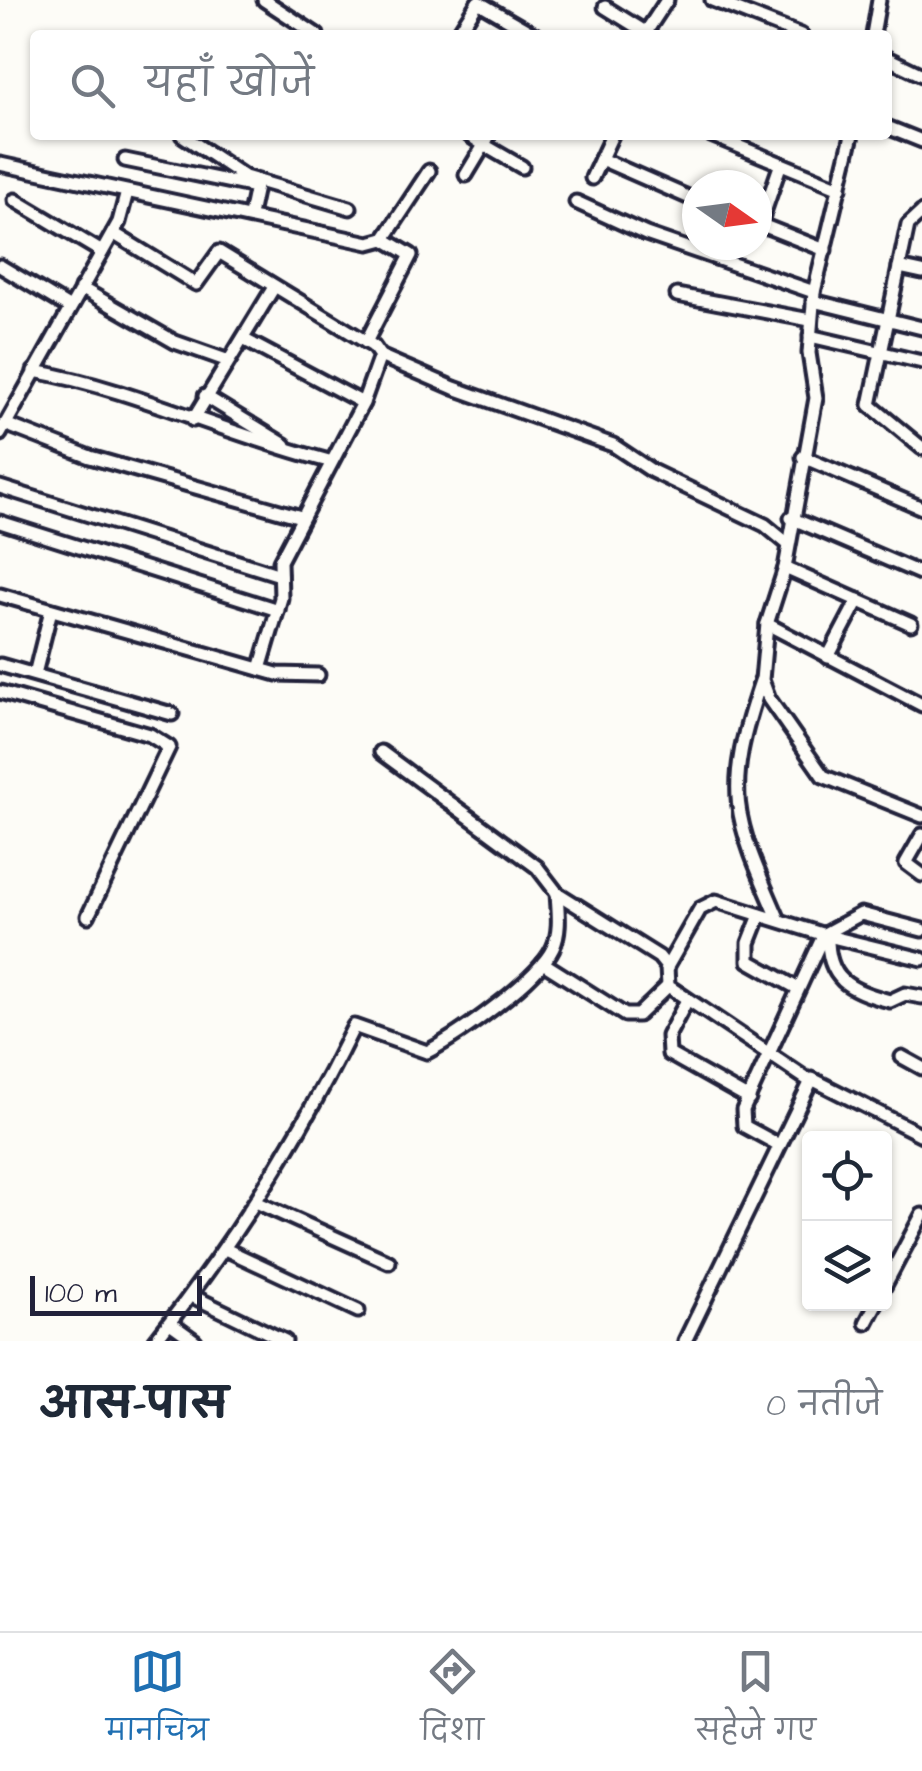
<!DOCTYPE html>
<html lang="hi">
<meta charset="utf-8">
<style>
:root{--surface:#fff;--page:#f2f2f3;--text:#1f2937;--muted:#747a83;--line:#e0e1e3;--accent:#1f6fb2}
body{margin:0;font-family:"Architects Daughter","Playpen Sans Deva",sans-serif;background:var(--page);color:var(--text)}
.controls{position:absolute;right:30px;bottom:30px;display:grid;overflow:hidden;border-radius:10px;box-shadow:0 2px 8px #0004}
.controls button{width:90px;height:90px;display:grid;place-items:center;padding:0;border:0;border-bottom:2px solid var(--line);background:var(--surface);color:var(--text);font:50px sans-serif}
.compass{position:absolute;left:682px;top:170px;width:90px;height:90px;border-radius:50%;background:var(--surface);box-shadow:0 2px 8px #0004;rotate:104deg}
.scale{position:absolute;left:30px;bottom:25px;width:172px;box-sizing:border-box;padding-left:10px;border:5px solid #22223b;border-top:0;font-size:28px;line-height:35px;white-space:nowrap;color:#22223b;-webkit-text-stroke:8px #fdfcf7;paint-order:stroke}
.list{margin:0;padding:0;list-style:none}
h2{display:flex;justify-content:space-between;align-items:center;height:130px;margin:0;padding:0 40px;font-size:42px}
h2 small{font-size:32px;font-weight:400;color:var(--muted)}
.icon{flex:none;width:55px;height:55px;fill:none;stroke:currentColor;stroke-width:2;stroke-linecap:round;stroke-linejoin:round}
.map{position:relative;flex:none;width:922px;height:1341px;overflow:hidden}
.search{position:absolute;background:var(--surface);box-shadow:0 2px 8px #0004;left:30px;right:30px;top:30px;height:110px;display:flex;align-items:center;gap:25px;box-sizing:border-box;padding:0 35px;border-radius:10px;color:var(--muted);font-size:38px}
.sheet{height:290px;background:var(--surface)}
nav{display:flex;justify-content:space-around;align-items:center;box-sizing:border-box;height:140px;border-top:2px solid var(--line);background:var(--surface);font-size:28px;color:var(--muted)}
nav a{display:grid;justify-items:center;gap:5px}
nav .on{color:var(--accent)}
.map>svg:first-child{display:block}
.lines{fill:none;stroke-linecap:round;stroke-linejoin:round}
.minor-casing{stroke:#22223b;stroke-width:19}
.minor{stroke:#fdfcf7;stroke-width:11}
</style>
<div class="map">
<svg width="922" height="1341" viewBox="0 0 922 1341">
<rect width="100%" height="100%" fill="#fdfcf7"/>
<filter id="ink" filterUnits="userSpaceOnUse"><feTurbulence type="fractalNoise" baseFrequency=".01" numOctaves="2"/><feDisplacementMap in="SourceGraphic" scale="20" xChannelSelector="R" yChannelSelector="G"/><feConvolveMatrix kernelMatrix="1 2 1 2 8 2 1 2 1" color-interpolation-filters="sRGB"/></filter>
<g filter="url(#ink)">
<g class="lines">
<g class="minor-casing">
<g id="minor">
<path d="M264,0l53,35"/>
<path d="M712,0l89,35"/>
<path d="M605,7l45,28"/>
<path d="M646,32l21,-32"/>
<path d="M457,35l21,-33 57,33"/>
<path d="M873,35l6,-35"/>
<path d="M887,58l35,17"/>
<path d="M887,127l35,14"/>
<path d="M182,135l63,42 105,31"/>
<path d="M469,135l15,10 5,-10"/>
<path d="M711,135l129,53"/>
<path d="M852,135l-38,157 -5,61 7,45 -31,170 -18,56 -5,56 7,19 54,77 99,40"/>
<path d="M601,159l96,42"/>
<path d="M125,160l126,26"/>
<path d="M0,164l369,79 15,-4 45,-68"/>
<path d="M466,175l18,-30 38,22"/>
<path d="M592,178l20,-43"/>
<path d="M15,200l87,52"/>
<path d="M576,202l70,32 168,58"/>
<path d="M922,212l-14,13 -38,180 52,43"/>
<path d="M250,215l7,-33"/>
<path d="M757,223l68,27"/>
<path d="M760,224l20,-58"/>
<path d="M113,233l83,51 23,-32 154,94 7,10 -17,47 -83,158 1,37 -21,71"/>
<path d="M0,266l70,42"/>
<path d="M899,267l23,5"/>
<path d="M81,288l94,54 51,18"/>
<path d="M677,295l133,25"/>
<path d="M813,301l109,27"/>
<path d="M810,336l112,26"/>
<path d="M243,339l120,64"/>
<path d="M366,342l45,-87 -27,-16"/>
<path d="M380,356l74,32 159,57 39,26 113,54 23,19"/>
<path d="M34,371c100,18 196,65 295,90"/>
<path d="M205,396l80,49"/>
<path d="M193,420l81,-133"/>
<path d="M5,424l85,33 211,60"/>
<path d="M0,434l119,-212 8,-30"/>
<path d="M803,457l119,51"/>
<path d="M0,487l280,88"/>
<path d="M791,518l131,56"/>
<path d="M0,522l278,88"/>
<path d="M785,568l126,56"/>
<path d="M0,595l277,79 41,1"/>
<path d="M767,624l155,81"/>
<path d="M828,657l30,-57"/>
<path d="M0,665l172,49"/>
<path d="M35,674l16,-64"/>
<path d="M761,681c-38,112 -28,134 18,239"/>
<path d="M0,692l150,43 19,12 -81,169"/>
<path d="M922,835l-16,28 16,12"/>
<path d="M557,893l102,64 8,10 1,19 143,96"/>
<path d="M760,915l-11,28v18l48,27"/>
<path d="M828,936c-1,43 21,55 62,65l15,-7 17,3"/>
<path d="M543,963l82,52h13l30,-29"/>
<path d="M667,967l33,-58 16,-8 112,35 94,23"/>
<path d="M687,1000l-19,36 1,18 80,45"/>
<path d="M902,1057l20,11"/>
<path d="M779,1145l-35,-19 -1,-16 81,-176 37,-20 61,16"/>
<path d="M256,1202l133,60"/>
<path d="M225,1249l133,62"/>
<path d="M884,1287l38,-72"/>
<path d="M192,1296l93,45"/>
<path d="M170,1323l25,18"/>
<path d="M866,1323l10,-19"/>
<path d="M155,1341c78,-98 144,-202 199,-315l73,26c32,-17 111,-72 126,-104 8,-17 5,-37 4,-55l-20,-26 -156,-115"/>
<path d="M685,1341l127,-262 110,56"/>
</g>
</g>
<use href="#minor" class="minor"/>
</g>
</g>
</svg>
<div class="controls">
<button><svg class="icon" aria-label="locate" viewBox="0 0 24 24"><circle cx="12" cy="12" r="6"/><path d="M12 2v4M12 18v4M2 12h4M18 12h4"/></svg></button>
<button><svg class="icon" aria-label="layers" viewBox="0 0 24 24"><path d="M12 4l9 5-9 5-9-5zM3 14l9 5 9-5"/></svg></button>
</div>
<svg class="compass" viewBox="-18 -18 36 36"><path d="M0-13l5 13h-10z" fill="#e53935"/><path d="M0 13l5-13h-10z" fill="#747a83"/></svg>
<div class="scale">100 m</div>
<div class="search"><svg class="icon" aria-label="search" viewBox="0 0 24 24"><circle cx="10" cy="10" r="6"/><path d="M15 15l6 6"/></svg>यहाँ खोजें</div>
</div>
<section class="sheet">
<h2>आस-पास<small>0 नतीजे</small></h2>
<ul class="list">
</ul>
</section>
<nav>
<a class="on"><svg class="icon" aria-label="map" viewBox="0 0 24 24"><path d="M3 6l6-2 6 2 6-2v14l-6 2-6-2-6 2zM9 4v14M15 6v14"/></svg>मानचित्र</a>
<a><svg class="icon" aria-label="directions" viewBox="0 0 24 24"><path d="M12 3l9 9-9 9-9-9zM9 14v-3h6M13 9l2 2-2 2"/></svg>दिशा</a>
<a><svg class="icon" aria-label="saved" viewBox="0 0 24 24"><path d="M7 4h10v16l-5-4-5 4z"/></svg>सहेजे गए</a>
</nav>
